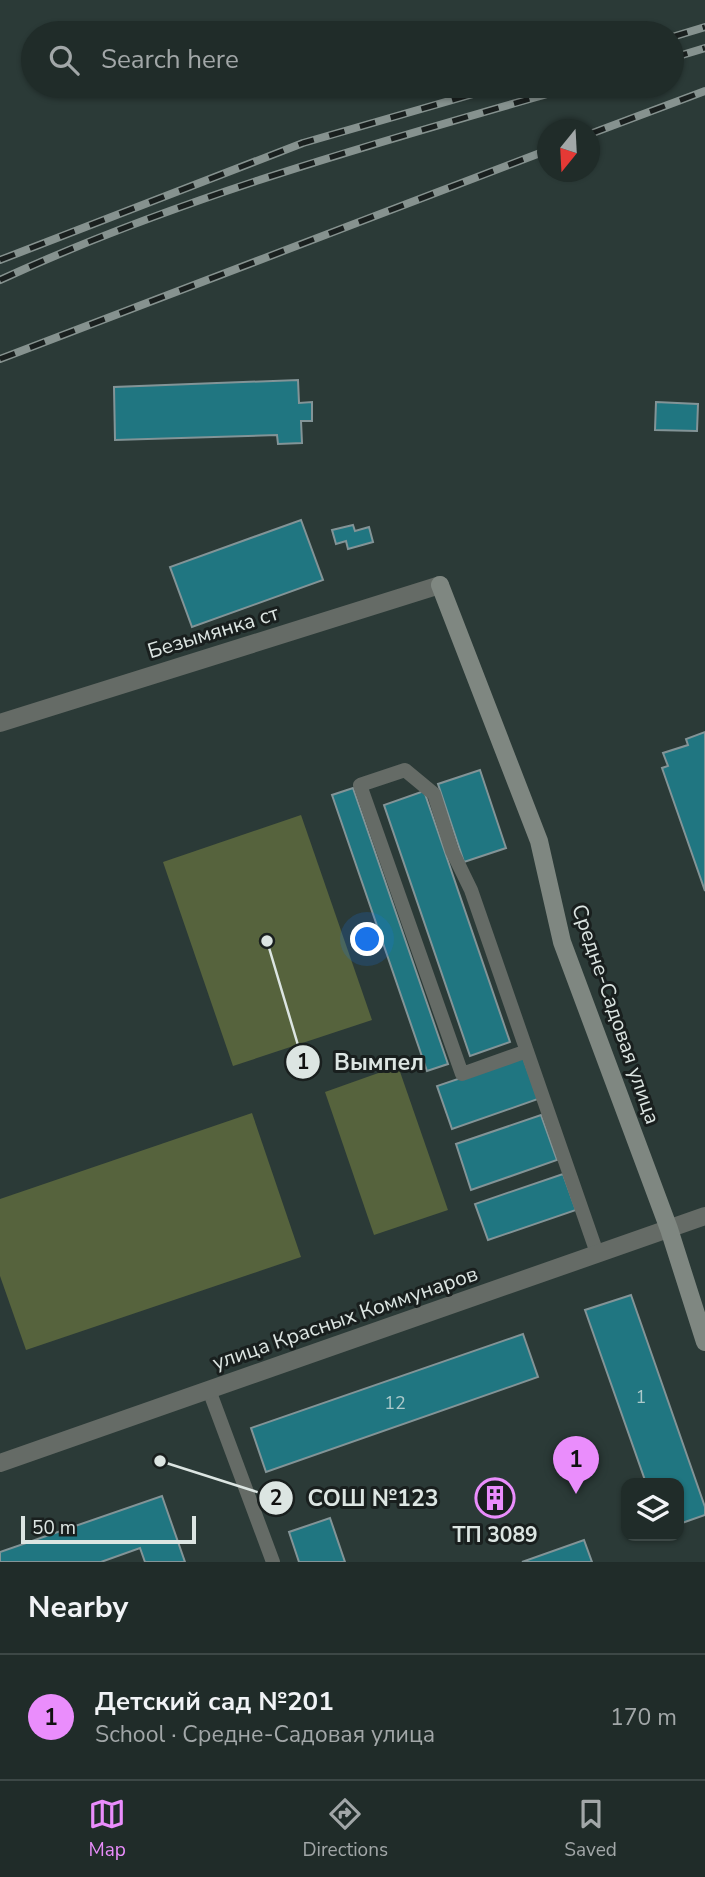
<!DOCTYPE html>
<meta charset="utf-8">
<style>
:root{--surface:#202c29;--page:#2d3835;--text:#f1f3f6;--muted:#a2a7a8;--line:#3d4846;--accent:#ea8dfc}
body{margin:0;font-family:"Nunito Sans",sans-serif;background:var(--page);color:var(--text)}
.controls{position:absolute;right:21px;bottom:21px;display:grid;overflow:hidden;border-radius:14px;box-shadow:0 2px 5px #0004}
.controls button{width:63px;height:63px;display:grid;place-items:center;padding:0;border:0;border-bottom:2px solid var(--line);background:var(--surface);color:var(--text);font:35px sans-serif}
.compass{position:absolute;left:537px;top:119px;width:63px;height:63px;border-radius:50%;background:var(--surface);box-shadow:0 2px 5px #0004;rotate:198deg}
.scale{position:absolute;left:21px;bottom:18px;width:175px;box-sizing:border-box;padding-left:7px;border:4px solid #dce5e2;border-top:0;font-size:19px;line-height:24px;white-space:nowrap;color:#dce5e2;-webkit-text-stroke:5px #191f1e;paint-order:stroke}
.you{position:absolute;left:368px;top:940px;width:24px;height:24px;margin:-18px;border:5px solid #fff;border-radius:50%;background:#1a73e8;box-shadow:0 0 0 10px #1a73e833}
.badge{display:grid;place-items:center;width:46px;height:46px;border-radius:50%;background:var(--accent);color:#111;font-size:23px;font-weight:700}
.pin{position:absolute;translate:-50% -58px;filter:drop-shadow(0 2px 4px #0008)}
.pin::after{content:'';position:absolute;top:37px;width:24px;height:21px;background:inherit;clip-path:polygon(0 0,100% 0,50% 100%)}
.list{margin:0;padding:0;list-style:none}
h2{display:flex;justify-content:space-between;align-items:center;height:91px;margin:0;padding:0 28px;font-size:30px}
h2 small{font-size:23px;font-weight:400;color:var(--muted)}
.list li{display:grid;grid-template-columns:46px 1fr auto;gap:21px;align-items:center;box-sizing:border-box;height:126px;padding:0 28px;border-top:2px solid var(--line)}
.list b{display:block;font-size:26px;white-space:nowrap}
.list p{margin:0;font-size:23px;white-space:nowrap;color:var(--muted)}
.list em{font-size:23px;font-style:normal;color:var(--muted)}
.icon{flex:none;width:38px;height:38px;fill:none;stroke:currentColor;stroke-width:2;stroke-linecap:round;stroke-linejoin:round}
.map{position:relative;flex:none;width:705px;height:1562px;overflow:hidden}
.search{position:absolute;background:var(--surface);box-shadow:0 2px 5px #0004;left:21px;right:21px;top:21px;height:77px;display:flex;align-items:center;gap:18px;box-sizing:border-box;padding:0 24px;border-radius:38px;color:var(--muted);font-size:26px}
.sheet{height:217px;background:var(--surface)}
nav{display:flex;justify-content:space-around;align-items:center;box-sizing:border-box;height:98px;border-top:2px solid var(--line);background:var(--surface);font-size:19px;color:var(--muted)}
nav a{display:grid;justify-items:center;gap:4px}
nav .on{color:var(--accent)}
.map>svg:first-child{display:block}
.green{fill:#56633d}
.building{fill:#207681;stroke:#839497;stroke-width:2}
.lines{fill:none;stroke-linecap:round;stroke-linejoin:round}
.lane{stroke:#656b66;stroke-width:14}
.street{stroke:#656b66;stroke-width:18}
.secondary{stroke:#7f8781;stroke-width:18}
.rail-casing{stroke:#86928f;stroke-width:8}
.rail{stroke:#191f1e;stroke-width:5;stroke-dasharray:16;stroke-linecap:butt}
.labels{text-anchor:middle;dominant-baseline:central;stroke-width:6;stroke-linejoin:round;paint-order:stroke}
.number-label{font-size:18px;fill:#adc9ca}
.street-label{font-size:21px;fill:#dce5e2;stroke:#191f1e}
.poi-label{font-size:21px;font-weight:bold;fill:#dce5e2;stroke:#191f1e}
.leader{fill:none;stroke:#dce5e2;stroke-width:2.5}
.callout-dot{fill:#dce5e2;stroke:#191f1e;stroke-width:2.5}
.mark-label{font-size:21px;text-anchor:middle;font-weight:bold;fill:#111}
.callout-label{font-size:23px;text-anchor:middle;font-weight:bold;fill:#dce5e2;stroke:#191f1e;stroke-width:6;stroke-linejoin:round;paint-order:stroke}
</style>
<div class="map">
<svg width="705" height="1562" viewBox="0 0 705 1562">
<rect width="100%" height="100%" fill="#2b3a37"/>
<g class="green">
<path d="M301,815l71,205 -139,46 -70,-204z"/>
<path d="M398,1066l50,144 -74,25 -49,-143z"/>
<path d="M252,1113l49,144 -275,93 -26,-74v-77z"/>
</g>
<g class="building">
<path d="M298,380l1,23 13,-1v19h-11l1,22 -24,1 -1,-9 -162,5 -1,-53z"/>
<path d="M656,402l42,2 -1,27 -42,-1z"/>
<path d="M301,520l22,60 -131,47 -22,-60z"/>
<path d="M353,525l2,6 14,-4 4,15 -25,7 -2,-8 -10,3 -4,-14z"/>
<path d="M705,732v159l-43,-123 6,-2 -5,-13 25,-8 -2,-6z"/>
<path d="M480,770l26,78 -42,14 -26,-78z"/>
<path d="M353,788l95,276 -21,7 -95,-276z"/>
<path d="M424,791l86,251 -40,14 -86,-251z"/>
<path d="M523,1057l15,42 -86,30 -15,-43z"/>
<path d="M541,1115l16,45 -86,30 -15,-46z"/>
<path d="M563,1174l13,36 -88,30 -13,-36z"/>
<path d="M631,1295l74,212v8l-26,9v-41h-33l-61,-173z"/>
<path d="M523,1334l15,43 -272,95 -15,-44z"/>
<path d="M503,1484l6,19 -23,8 -6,-19z"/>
<path d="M162,1496l23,66h-40l-5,-14 -39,14h-101v-10z"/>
<path d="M330,1518l15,44h-46l-10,-30z"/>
<path d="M584,1540l8,22h-70z"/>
</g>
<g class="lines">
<g class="lane">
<path d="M527,1051l-65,23 -102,-289 45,-15 29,24 18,57 19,39 126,363"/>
<path d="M209,1390l64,172"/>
</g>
<g class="street">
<path d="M0,723l440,-138"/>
<path d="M0,1463l705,-247"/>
</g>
<path class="secondary" d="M440,585l99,256 23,101 107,287 36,113"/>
<g class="rail-casing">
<g id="rail">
<path d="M672,37l33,-10"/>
<path d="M672,58l33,-10"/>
<path d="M590,134l115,-43"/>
<path d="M0,260l303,-117 198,-57"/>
<path d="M0,280c185,-85 380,-138 575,-194"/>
<path d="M0,359l548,-209"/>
</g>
</g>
<use href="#rail" class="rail"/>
</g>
<defs>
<g id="building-ring" transform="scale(2.0125)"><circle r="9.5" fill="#191f1e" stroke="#ea8dfc" stroke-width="1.5"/><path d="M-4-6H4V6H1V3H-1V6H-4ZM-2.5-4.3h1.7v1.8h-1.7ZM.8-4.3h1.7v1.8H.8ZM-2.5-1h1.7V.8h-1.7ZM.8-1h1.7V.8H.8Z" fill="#ea8dfc"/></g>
</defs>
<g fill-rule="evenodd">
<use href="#building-ring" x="495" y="1498"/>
</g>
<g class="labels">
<g class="number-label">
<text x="641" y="1397">1</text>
<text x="395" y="1403">12</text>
</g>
<g class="street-label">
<text transform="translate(213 632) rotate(-17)">Безымянка ст</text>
<text transform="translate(616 1014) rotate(71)">Средне-Садовая улица</text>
<text transform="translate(345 1318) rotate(-19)">улица Красных Коммунаров</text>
</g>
<g class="poi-label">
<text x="495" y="1535">ТП 3089</text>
</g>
</g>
<path class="leader" d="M267 941L303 1062M160 1461L276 1498"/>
<g class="callout-dot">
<circle cx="267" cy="941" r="7"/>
<circle cx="160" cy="1461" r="7"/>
<circle cx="303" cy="1062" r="18"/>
<circle cx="276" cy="1498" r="18"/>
</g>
<g class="mark-label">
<text x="303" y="1069">1</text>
<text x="276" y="1505">2</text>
</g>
<g class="callout-label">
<text x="379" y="1070">Вымпел</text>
<text x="373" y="1506">СОШ №123</text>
</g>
</svg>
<div class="controls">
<button><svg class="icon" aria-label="layers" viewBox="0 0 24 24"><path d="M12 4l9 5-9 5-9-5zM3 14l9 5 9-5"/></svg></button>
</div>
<svg class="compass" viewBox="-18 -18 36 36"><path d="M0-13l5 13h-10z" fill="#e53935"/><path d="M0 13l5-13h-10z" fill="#a2a7a8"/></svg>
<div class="scale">50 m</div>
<div class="you"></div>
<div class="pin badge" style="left:576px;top:1494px">1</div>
<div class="search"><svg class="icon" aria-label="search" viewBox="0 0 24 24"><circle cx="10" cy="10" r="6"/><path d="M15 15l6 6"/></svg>Search here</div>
</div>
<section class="sheet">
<h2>Nearby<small></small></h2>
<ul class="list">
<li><span class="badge">1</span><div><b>Детский сад №201</b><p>School · Средне-Садовая улица</p></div><em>170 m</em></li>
</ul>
</section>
<nav>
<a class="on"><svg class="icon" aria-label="map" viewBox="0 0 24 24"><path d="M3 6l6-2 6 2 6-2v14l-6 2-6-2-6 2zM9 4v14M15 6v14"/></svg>Map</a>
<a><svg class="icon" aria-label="directions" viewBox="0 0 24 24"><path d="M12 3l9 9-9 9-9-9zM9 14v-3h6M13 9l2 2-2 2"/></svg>Directions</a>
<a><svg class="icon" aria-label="saved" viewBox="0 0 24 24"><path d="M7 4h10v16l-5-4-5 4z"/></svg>Saved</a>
</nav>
